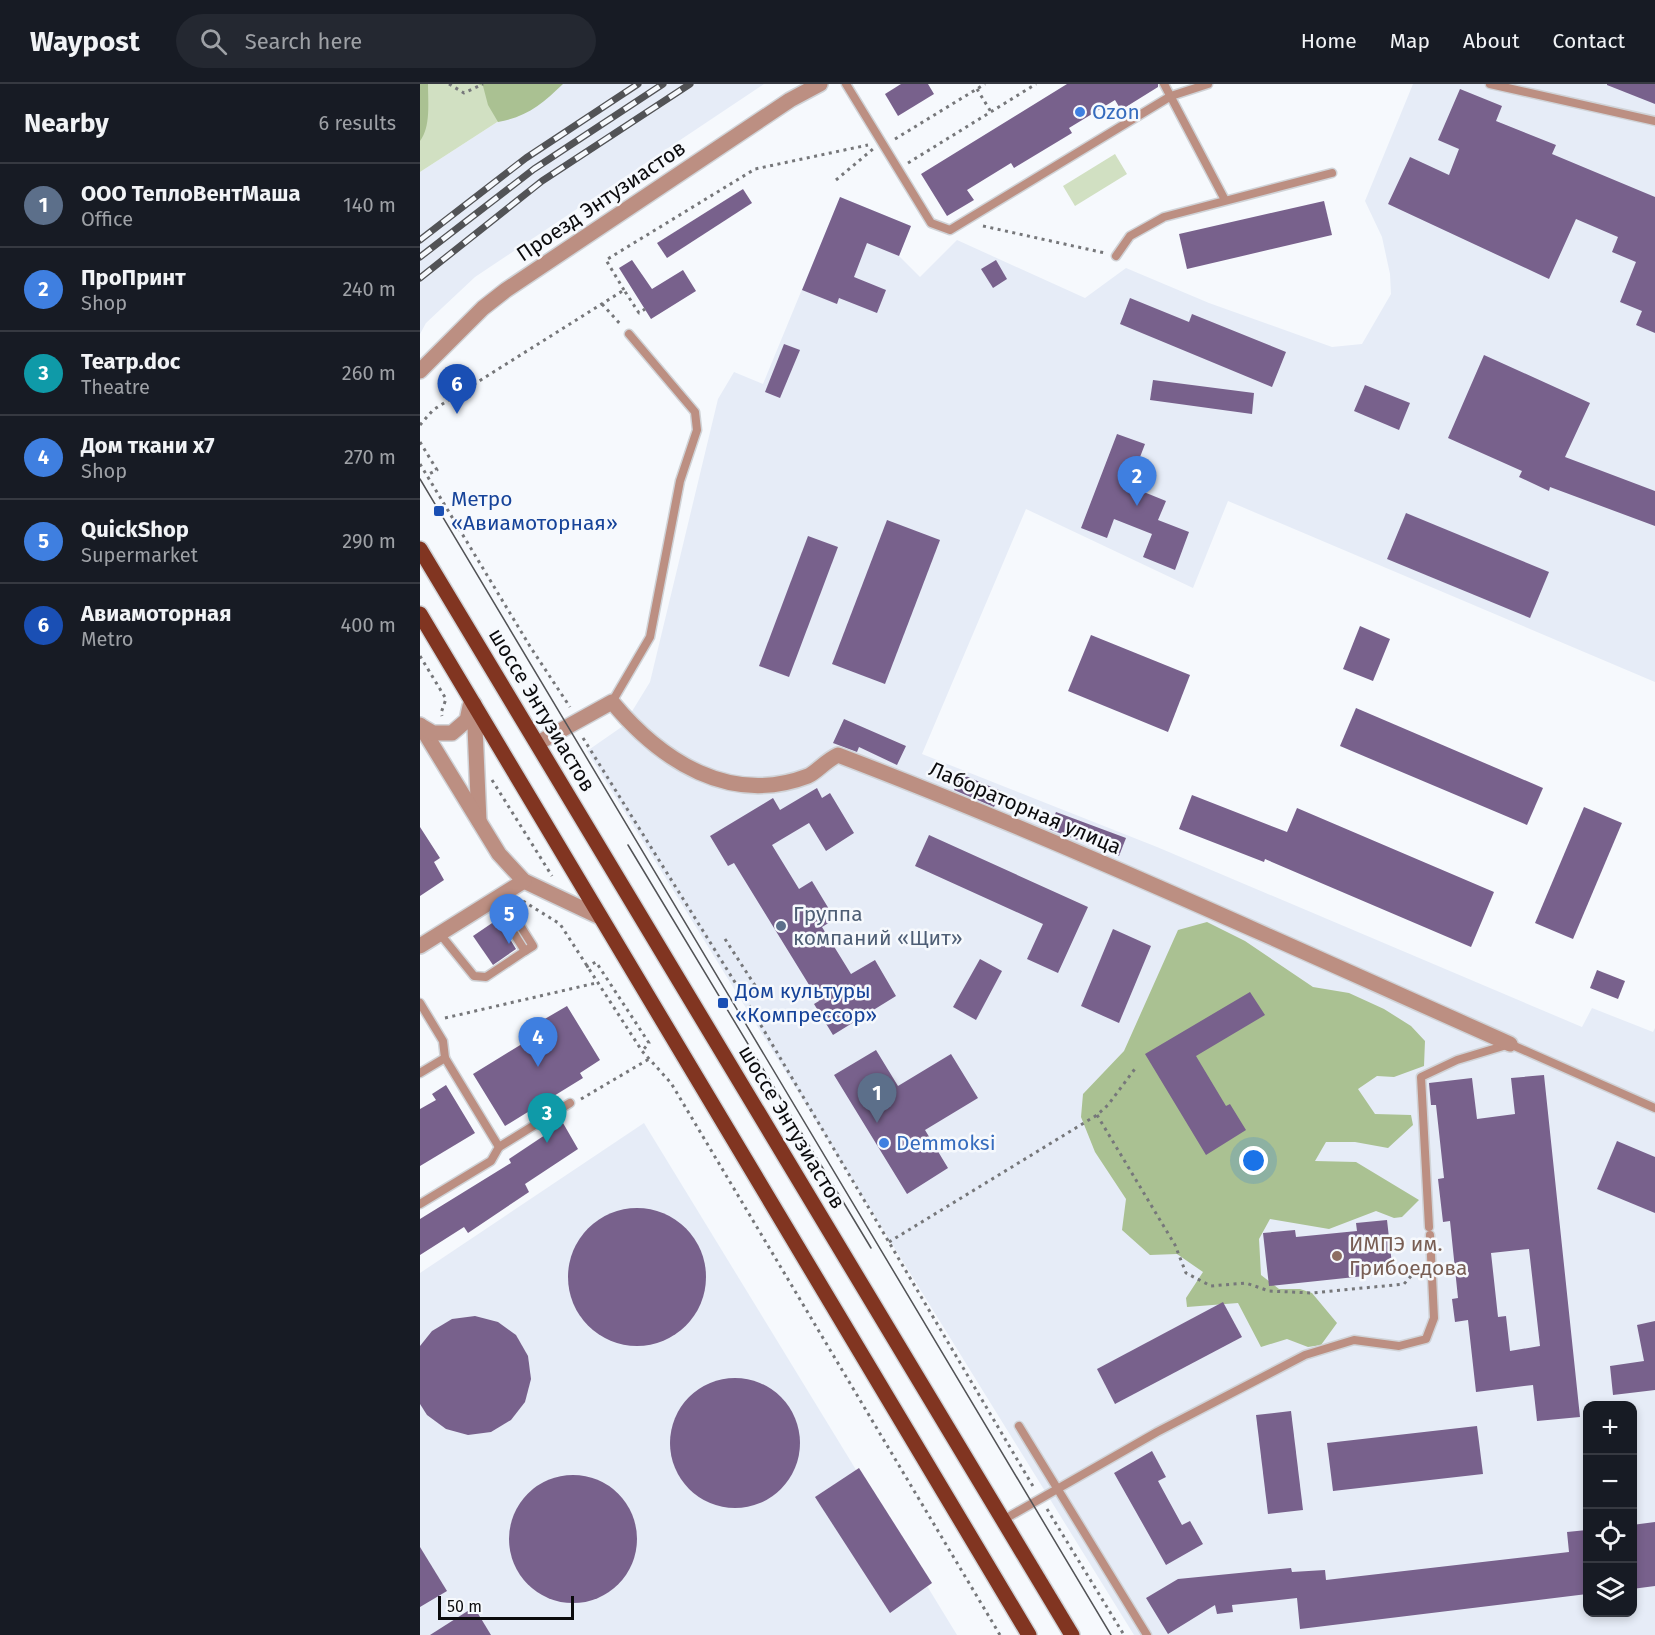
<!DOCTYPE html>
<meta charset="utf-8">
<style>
:root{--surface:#171b24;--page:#242831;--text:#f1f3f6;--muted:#9ea1a6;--line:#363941;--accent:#b45309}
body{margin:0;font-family:"Fira Sans",sans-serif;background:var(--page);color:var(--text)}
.controls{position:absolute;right:18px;bottom:18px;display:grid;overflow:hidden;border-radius:12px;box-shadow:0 3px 9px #0003}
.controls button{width:54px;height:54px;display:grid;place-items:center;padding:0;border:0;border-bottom:2px solid var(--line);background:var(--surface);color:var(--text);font:30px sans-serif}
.scale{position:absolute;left:18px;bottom:15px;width:136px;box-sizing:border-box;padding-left:6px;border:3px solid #0b0b0d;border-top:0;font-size:16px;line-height:21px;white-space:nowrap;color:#0b0b0d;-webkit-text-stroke:4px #f6f9fd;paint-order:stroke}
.you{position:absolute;left:834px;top:1077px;width:21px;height:21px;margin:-15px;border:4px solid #fff;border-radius:50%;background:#1a73e8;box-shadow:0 0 0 9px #1a73e833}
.badge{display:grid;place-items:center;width:39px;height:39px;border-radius:50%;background:var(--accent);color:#fff;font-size:20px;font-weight:700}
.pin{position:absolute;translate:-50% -50px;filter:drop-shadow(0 2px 3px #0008)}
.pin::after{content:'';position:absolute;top:32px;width:21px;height:18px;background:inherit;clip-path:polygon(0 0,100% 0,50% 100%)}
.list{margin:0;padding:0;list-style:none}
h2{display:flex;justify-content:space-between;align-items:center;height:78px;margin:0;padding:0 24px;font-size:26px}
h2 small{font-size:20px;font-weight:400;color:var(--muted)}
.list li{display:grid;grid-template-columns:39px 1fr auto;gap:18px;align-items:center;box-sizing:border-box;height:84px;padding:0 24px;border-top:2px solid var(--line)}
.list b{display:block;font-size:22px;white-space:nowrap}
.list p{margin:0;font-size:20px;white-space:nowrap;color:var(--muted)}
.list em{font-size:20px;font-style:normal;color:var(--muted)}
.icon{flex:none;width:33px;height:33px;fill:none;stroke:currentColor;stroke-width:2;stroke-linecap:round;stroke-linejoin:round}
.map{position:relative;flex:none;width:1235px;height:1551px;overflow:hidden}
header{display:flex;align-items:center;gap:36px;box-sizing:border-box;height:84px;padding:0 30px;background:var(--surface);border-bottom:2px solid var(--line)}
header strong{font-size:28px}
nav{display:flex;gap:33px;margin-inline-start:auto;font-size:21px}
.search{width:420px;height:54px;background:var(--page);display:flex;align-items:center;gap:15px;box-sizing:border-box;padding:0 21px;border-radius:33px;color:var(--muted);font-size:22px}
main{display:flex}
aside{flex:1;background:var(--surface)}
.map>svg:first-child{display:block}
.built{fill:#e6ecf7;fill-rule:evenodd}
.green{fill:#d1e0c2}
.forest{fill:#aac192}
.building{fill:#78618c;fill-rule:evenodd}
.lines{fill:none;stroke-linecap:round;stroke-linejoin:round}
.lane-casing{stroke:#d0d3d7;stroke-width:11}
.street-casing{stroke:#d0d3d7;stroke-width:18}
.primary-casing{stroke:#d0d3d7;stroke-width:18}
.path{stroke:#76777a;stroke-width:3;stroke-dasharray:3 4.5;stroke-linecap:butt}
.lane{stroke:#bc8f82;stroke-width:8}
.street{stroke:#bc8f82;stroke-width:15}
.primary{stroke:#813521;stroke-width:15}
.tram{stroke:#525356;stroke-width:1.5}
.rail-casing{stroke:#525356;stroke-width:7}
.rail{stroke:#f6f9fd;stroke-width:4.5;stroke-dasharray:14;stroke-linecap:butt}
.shop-dot{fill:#3f7fe0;stroke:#f6f9fd;stroke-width:2}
.transit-dot{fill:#1a4fb4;stroke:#f6f9fd;stroke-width:2}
.service-dot{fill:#5c6f8a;stroke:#f6f9fd;stroke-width:2}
.education-dot{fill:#8d6e63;stroke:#f6f9fd;stroke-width:2}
.labels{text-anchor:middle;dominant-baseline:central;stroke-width:5;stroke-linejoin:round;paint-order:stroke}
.shop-label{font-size:21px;fill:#366cbe;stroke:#f6f9fd;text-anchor:start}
.street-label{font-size:21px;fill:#0b0b0d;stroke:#f6f9fd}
.transit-label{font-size:21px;fill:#164399;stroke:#f6f9fd;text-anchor:start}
.service-label{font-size:21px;fill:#4e5e75;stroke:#f6f9fd;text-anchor:start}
.education-label{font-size:21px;fill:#785e54;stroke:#f6f9fd;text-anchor:start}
</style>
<header>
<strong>Waypost</strong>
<div class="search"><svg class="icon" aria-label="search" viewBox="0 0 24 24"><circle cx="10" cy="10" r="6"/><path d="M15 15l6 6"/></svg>Search here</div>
<nav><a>Home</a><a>Map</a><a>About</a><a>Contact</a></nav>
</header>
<main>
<aside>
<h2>Nearby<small>6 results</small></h2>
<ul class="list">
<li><span class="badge" style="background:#5c6f8a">1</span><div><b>ООО ТеплоВентМаша</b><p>Office</p></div><em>140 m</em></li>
<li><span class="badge" style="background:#3f7fe0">2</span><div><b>ПроПринт</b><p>Shop</p></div><em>240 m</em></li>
<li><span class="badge" style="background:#0f9aa8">3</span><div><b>Театр.doc</b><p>Theatre</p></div><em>260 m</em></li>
<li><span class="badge" style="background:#3f7fe0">4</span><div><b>Дом ткани x7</b><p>Shop</p></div><em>270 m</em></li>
<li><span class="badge" style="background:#3f7fe0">5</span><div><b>QuickShop</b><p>Supermarket</p></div><em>290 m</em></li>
<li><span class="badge" style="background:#1a4fb4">6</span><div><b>Авиамоторная</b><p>Metro</p></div><em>400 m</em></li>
</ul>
</aside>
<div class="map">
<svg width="1235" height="1551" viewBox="0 0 1235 1551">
<rect width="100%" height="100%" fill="#f6f9fd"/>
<g class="built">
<path d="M136,0h208l-289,193 -49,46 -6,11v-162z"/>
<path d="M993,0h242v598l-427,-181 -35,87 -167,-79 -104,245 235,93 425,180 10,-19 61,24 2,-4v607h-521l-547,-884 36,-25 27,-44 68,-283 16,-27 29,12 77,-187 71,29 -12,30 21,21 37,-37 128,58 41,-30 83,35 123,44 30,-3 29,-50 -1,-20 -8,-37 -17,-36zM1168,1322h44v206h-44z"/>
<path d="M224,1039l313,512h-537v-362z"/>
</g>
<g class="green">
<path d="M0,0h136l-136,88z"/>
<path d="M695,70l12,20 -52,32 -12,-20z"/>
</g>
<g class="forest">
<path d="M0,0h8c0,18 3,43 -8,57z"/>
<path d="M58,0h85c-21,20 -36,33 -65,38l-10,-17 -5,-19z"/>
<path d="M787,838l38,19 68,46 36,6 35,16 27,17 14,15 -1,25 -30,11 -17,-1 -19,13 17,25 36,1 2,10 -25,23 -33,-6h-29l-11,19 41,1 63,38 -17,17 -8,1 -18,-7 -47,18 -59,-10 -11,20 2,36 18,14h21l12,4 25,30 -16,22 -13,2 -21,-8 -26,8 -23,-44 -51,4 -1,-9 17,-26 -26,-18 -27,1 -28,-25 4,-31 -31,-47 -14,-35 2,-23 41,-43 54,-121z"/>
</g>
<g class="building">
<path d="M481,0h27l6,10 -36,22 -13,-22z"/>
<path d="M647,0h91v3l-37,23 -6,-10 -46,28 3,5 -58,35 -3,-5 -44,27 7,10 -27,16 -26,-42z"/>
<path d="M1187,0h48v20l-48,-19z"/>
<path d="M1040,5l42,17 -6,15 60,24 -4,9 103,43v136l-19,-8 6,-14 -22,-9 16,-40 -24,-10 6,-15 -42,-18 -27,60 -161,-75 22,-47 39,18 10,-26 -21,-9z"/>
<path d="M323,105l9,14 -85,55 -10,-15z"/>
<path d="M420,113l71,29 -12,30 -32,-13 -13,34 32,13 -9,23 -38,-15 -2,6 -35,-14z"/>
<path d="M904,117l8,34 -145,34 -8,-35z"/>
<path d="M212,176l20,29 31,-19 13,21 -45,28 -32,-51z"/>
<path d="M576,176l11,19 -14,9 -12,-19z"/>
<path d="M710,214l59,24 3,-8 94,38 -14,35 -152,-63z"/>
<path d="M364,260l16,6 -20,48 -15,-6z"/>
<path d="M1064,271l106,48 -25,54 90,34v35l-105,-39 -1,4 -30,-14 3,-6 -74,-33z"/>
<path d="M733,296l101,13 -2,21 -102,-14z"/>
<path d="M945,301l45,18 -11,27 -45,-19z"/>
<path d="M697,350l28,10 -16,42 37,15 -8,19 31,12 -14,38 -32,-13 9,-23 -38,-15 -7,19 -26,-10z"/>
<path d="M986,429l143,59 -19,46 -143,-59z"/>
<path d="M467,436l53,20 -55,144 -53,-20z"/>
<path d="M388,452l30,11 -49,130 -30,-11z"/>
<path d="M940,542l30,13 -17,42 -30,-12z"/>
<path d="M671,551l99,40 -22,57 -100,-41z"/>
<path d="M936,624l187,80 -16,37 -187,-79z"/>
<path d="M424,635l62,27 -9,19 -38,-18 -2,5 -24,-9z"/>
<path d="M541,690l40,17 -7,16 -40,-17z"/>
<path d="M397,704l5,10 8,-5 24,40 -28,18 -17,-28 -37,22 27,44 13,-8 23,38 -13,8 29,47 24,-14 21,36 -63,39 -19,-31 5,-3 -85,-138 -6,3 -18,-30 63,-38 7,12z"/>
<path d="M772,711l95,37 10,-24 197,84 -23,55 -206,-88 -1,3 -85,-33z"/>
<path d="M1164,723l38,16 -49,116 -38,-16z"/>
<path d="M636,728l70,26 -7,18 -70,-27z"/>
<path d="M0,743l20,31 -6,4 10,18 -24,16z"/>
<path d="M509,751l159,72 -30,66 -31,-14 16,-35 -128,-58z"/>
<path d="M78,835l18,30 -23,16 -20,-29z"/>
<path d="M693,845l38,17 -32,77 -38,-17z"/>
<path d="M560,875l22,12 -26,49 -23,-13z"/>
<path d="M1177,886l28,11 -7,18 -28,-11z"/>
<path d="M830,908l15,23 -69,41 30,50 4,-2 16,26 -40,25 -61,-101z"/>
<path d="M147,922l33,54 -20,13 3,5 -78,48 -32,-52 75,-46 -5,-8z"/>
<path d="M456,966l22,36 53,-32 27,44 -53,32 23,38 -41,26 -73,-119z"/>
<path d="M1124,991l36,342 -43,4 -4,-36 -57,7 -8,-72 -13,2 -3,-23 6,-1 -8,-77 -7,1 -5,-43 6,-1 -8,-73h-5l-2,-22 43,-5 5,41 38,-5 -4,-36zM1109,1165l11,97 -30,5 -4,-35 -8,1 -7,-64z"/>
<path d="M26,1001l29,48 -55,33v-57l16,-9 -4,-6z"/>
<path d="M143,1039l15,26 -53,35 4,8 -61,41 -4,-6 -44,28v-36l91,-56 -2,-4z"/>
<path d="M1197,1057l38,16v56l-58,-24z"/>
<circle cx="217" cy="1193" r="69"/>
<path d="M967,1136l6,53 -124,13 -6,-53 32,-3 1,7 61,-6 -1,-8z"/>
<path d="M803,1218l19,35 -127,67 -18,-35z"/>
<path d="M55,1232l23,6 18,13 12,21 3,23 -6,23 -14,18 -20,12 -23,3 -22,-6 -19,-14 -7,-11v-58l12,-15 20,-12z"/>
<path d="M1235,1237v69l-42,5 -3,-29 34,-5 -7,-36z"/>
<circle cx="315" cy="1359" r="65"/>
<path d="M871,1327l12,99 -35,4 -12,-99z"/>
<path d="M1057,1342l6,48 -150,17 -6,-48z"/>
<path d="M732,1367l14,26 -8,4 24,44 8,-4 13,23 -37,21 -52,-92z"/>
<path d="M439,1384l73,115 -42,30 -75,-116z"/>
<circle cx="153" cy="1455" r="64"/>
<path d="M1235,1438v64l-23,3v-64z"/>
<path d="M1167,1446v64l-287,35 -3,-31 -65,7 1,7 -16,2 -2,-9 -47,29 -22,-36 32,-19 113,-11 1,4 33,-2 1,10 243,-28 -2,-20z"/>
<path d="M0,1463l27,44 -27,16z"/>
<path d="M54,1523l17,28h-61z"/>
</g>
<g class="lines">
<g class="lane-casing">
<g id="lane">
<path d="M426,0l85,139 19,7 221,-134 37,-12"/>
<path d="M744,0l61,116"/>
<path d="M1070,0l165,37"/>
<path d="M696,172l14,-20 34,-19 168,-44"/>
<path d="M192,618l38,-65 30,-156 17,-51 -2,-18 -66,-78"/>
<path d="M73,816l32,51 8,-5 -32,-51"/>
<path d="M20,850l34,42 12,1 39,-26"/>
<path d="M0,919l23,38 2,17 -25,15"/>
<path d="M79,1063l71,-44"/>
<path d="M0,1120l71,-43 8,-14 -54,-89"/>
<path d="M1009,1143l-8,-150 36,-17 53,-16 145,64"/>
<path d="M599,1342l128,209"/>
<path d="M583,1436l154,-88 148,-77 49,-15 45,6 27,-7 8,-21 -4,-83"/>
</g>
</g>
<g class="street-casing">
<g id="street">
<path d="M0,287l63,-63 23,-18 284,-190 30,-16"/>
<path d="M54,620l5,117"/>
<path d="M0,641l79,129 25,27 76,36"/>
<path d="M1,642l12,7h19l15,-13 3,-14"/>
<path d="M118,659l74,-41c49,59 118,104 196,74 9,-4 17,-15 30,-21 228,87 449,190 672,289"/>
<path d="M0,862l104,-65"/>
</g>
</g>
<g class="primary-casing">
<g id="primary">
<path d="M0,465l652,1086"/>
<path d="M0,530l609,1021"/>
</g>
</g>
<g class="path">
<path d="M29,0l15,9 19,-9"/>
<path d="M557,5l14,23"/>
<path d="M475,55l90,-55"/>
<path d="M488,79l128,-79"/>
<path d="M416,96l37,-31"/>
<path d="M563,142l122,27"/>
<path d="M204,206l-18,-30 149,-91 113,-24"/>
<path d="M182,220l20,22"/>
<path d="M0,341l13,-15 191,-120 15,23 6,-4"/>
<path d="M0,358l17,28 -10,5"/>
<path d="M0,380l111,184 39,59"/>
<path d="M0,572l26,43 -5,14 1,3"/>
<path d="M163,654l163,262 288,488"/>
<path d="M72,696l60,96"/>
<path d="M103,817l37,23 82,127 29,32 329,552"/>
<path d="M305,855l31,48 -10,13"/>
<path d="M166,883l10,-5 53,81 -7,8"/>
<path d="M25,934l151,-35"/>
<path d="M161,1015l68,-40"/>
<path d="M677,1031l78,130 11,28 25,13 35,-3 23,8 43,2 92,-9 15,-17"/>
<path d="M469,1158l208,-127 11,-10 29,-39"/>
<path d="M627,1425l77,126"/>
</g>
<use href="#lane" class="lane"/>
<use href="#street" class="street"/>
<use href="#primary" class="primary"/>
<g class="tram">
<path d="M0,395c231,385 462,770 691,1156"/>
<path d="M208,761l243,403"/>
</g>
<g class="rail-casing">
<g id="rail">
<path d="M0,156l106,-82 112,-74"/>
<path d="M0,173l114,-88 129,-85"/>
<path d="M0,194l122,-97 148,-97"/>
</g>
</g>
<use href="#rail" class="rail"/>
</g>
<g class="shop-dot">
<circle cx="660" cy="28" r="6"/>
<circle cx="464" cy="1059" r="6"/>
</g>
<g class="transit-dot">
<rect x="13" y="421" width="12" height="12" rx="3"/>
<rect x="297" y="913" width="12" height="12" rx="3"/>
</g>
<circle class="service-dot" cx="361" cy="842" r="6"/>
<circle class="education-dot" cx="917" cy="1172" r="6"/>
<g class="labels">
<g class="shop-label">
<text x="672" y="28">Ozon</text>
<text x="476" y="1059">Demmoksi</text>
</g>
<g class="street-label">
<text transform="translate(181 117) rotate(-34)">Проезд Энтузиастов</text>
<text transform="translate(122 626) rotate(59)">шоссе Энтузиастов</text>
<text transform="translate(605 724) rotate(23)">Лабораторная улица</text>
<text transform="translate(372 1043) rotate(59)">шоссе Энтузиастов</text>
</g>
<g class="transit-label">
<text x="31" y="415">Метро<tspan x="31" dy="24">«Авиамоторная»</tspan></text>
<text x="315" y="907">Дом культуры<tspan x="315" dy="24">«Компрессор»</tspan></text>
</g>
<g class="service-label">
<text x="373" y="830">Группа<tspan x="373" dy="24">компаний «Щит»</tspan></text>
</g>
<g class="education-label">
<text x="929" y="1160">ИМПЭ им.<tspan x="929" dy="24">Грибоедова</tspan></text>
</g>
</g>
</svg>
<div class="controls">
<button>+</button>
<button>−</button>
<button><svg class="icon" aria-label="locate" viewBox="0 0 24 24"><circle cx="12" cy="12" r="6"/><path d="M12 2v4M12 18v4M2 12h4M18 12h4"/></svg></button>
<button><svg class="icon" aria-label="layers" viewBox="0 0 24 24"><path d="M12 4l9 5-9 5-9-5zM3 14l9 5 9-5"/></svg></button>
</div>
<div class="scale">50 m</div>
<div class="you"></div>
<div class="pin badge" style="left:457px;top:1039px;background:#5c6f8a">1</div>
<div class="pin badge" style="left:717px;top:422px;background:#3f7fe0">2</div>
<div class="pin badge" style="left:127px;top:1059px;background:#0f9aa8">3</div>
<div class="pin badge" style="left:118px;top:983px;background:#3f7fe0">4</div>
<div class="pin badge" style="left:89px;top:860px;background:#3f7fe0">5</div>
<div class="pin badge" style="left:37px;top:330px;background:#1a4fb4">6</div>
</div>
</main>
